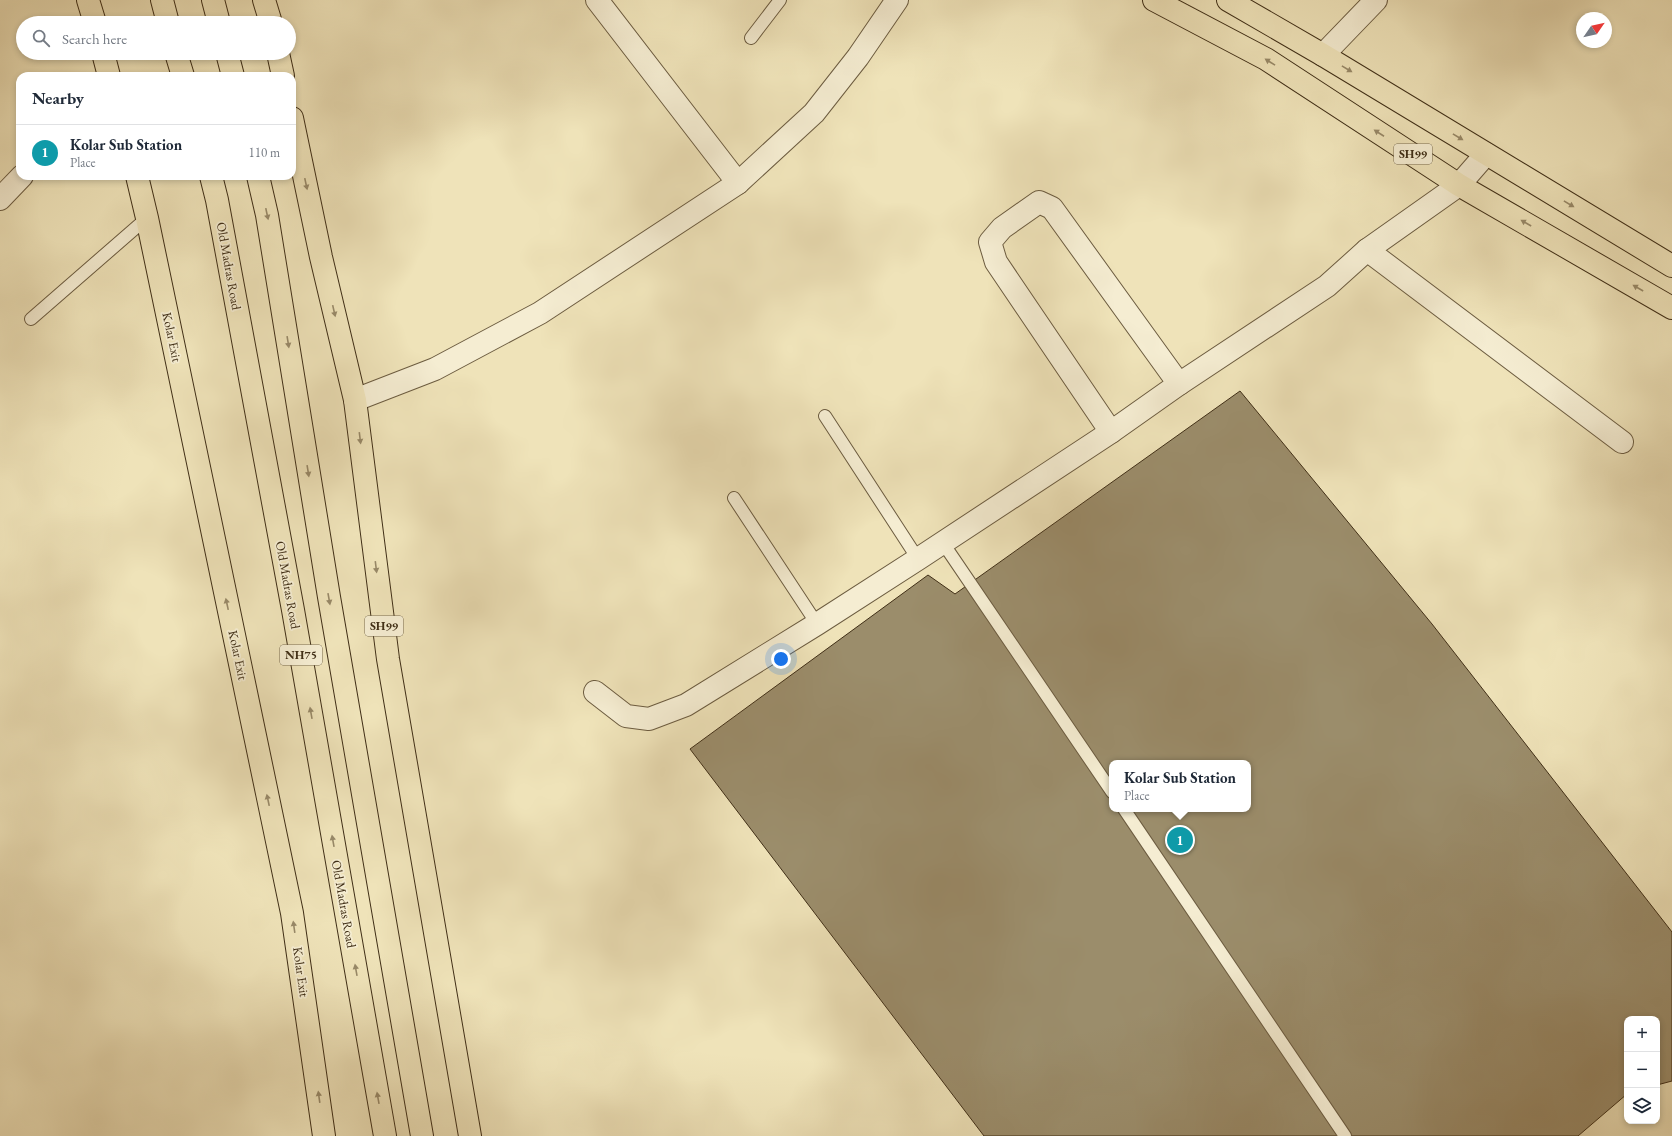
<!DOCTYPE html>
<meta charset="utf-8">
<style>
:root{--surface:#fff;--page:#f6f6f7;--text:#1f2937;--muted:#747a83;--line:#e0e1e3;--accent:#b45309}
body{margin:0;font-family:"EB Garamond",serif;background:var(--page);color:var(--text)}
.controls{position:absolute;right:12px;bottom:12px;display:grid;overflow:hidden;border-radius:8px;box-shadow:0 2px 6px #0003}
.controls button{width:36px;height:36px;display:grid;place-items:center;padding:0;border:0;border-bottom:1px solid var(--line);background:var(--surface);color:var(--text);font:20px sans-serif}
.compass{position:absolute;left:1576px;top:12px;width:36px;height:36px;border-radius:50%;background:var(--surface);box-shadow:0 2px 6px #0003;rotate:56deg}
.you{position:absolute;left:781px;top:659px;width:14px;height:14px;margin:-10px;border:3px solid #fff;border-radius:50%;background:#1a73e8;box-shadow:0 0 0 6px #1a73e833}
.badge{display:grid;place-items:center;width:26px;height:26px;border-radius:50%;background:var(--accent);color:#fff;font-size:13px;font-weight:700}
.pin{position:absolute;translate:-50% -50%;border:2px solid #fff;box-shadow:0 1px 4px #0006}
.popup{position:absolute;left:1109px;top:760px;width:142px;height:52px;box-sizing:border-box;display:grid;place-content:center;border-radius:8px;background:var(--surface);filter:drop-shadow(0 1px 3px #0005);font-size:13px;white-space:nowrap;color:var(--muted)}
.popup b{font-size:15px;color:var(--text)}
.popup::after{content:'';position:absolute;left:50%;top:100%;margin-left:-8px;border:8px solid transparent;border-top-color:var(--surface)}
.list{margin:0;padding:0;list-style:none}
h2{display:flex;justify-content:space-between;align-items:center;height:52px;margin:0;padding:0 16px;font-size:17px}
h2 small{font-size:13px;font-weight:400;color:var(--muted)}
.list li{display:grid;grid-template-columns:26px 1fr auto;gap:12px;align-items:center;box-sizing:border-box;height:56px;padding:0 16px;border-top:1px solid var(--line)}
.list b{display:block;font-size:15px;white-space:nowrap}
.list p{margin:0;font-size:13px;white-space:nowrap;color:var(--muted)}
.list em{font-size:13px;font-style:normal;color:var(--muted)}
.icon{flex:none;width:22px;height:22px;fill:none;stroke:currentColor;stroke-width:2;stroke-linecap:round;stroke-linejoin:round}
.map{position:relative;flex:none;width:1672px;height:1136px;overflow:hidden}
.search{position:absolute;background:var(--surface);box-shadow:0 2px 6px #0003;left:16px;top:16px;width:280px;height:44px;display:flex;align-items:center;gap:10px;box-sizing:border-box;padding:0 14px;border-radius:22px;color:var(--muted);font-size:15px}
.panel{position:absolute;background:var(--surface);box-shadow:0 2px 6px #0003;left:16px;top:72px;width:280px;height:108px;border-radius:12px}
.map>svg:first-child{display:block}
.building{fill:#9b8d6b;stroke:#402f17;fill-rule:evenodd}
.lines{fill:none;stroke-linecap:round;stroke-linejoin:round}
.service-casing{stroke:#6c5c40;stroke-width:14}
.minor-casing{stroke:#6c5c40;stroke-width:24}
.primary-casing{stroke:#402f17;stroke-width:24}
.trunk-casing{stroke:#402f17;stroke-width:24}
.service{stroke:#f5edd2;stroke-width:12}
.minor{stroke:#f5edd2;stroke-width:22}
.primary{stroke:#efe3b9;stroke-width:22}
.trunk{stroke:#efe3b9;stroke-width:22}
.oneway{fill:#988968}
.labels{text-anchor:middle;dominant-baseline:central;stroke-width:3.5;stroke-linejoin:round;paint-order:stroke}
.shield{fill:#f5edd2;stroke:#76684f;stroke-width:1}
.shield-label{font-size:12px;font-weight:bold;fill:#402f17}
.street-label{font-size:13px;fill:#402f17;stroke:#f5edd2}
</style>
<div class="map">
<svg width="1672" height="1136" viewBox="0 0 1672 1136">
<rect width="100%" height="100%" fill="#efe3b9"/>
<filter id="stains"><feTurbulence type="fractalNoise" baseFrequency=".005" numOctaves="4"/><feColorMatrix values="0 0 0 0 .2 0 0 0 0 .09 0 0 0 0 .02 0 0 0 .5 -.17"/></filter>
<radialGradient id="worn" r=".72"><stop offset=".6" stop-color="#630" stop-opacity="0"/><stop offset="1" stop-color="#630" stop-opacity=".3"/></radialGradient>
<path class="building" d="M1240,391l192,233 240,308v149l-15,4v-66h-30v75l-49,42h-594l-294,-387 238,-174 27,19zM1112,763h136v46h-136z"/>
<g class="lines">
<g class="service-casing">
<g id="service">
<path d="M751,38l29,-38"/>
<path d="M31,319l116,-101"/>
<path d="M825,416l93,143"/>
<path d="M734,498l83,126"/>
<path d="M943,543l169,249"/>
<path d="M1124,809l221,327"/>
</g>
</g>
<g class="minor-casing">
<g id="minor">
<path d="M597,0l141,183"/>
<path d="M1323,55l53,-55"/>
<path d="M0,199l22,-23"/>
<path d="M1367,250l255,192"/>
<path d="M355,400l80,-31 105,-56 198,-130 76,-70 44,-56 39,-57"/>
<path d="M1111,432l-115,-170 -6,-20 12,-14 37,-26 13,6 127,176"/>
<path d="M595,692l31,24 23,3 37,-14 131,-81 101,-65 193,-127 68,-48 148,-98 40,-36 92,-65 27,-31"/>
</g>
</g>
<g class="primary-casing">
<g id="primary">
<path d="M88,0l7,23"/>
<path d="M264,0l7,23"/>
<path d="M1154,0l112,59 193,126 213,123"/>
<path d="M1228,0l95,55 349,211"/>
<path d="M103,53l6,23"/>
<path d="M278,53l5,23"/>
<path d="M292,118l29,139 34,143 33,259 82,477"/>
<path d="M137,176l10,42 145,695 32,223"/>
</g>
</g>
<g class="trunk-casing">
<g id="trunk">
<path d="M162,0l6,23"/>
<path d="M213,0l6,23"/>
<path d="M176,53l7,23"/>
<path d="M227,53l6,23"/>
<path d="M211,176l6,24 76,410 92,526"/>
<path d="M258,176l9,39 62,382 93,539"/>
</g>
</g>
<use href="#service" class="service"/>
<use href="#minor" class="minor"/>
<use href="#primary" class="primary"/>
<use href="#trunk" class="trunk"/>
</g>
<defs><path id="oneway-solid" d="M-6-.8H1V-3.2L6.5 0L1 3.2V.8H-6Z"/></defs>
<g class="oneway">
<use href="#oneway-solid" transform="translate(1270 62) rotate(-148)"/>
<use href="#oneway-solid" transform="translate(1347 69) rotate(31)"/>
<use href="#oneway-solid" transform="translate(1379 133) rotate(-147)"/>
<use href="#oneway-solid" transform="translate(1458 137) rotate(31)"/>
<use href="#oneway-solid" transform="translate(306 184) rotate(78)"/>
<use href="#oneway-solid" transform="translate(1569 204) rotate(31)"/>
<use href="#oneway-solid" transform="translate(267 214) rotate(78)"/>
<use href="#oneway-solid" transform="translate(1526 223) rotate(-150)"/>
<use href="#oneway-solid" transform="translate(1638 288) rotate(-150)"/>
<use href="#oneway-solid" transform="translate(334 311) rotate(77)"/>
<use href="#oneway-solid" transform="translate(288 342) rotate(81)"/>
<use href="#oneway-solid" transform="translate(360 438) rotate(83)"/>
<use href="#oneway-solid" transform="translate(308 471) rotate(81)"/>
<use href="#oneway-solid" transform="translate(376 567) rotate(83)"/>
<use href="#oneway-solid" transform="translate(329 599) rotate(80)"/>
<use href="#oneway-solid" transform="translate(227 604) rotate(-102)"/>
<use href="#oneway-solid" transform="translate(311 713) rotate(-100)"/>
<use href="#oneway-solid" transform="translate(268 800) rotate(-102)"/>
<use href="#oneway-solid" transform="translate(333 841) rotate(-100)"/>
<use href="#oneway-solid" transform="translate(294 927) rotate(-98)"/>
<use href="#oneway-solid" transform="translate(356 970) rotate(-100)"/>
<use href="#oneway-solid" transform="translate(319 1097) rotate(-98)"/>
<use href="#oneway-solid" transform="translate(378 1098) rotate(-100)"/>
</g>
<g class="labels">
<g class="shield">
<rect x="1394" y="144" width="38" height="20" rx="3"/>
<rect x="365" y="616" width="38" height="20" rx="3"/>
<rect x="280" y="645" width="42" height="20" rx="3"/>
</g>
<g class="shield-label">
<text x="1413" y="154">SH99</text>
<text x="384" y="626">SH99</text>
<text x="301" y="655">NH75</text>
</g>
<g class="street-label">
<text transform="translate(229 266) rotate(80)">Old Madras Road</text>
<text transform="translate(172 337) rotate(78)">Kolar Exit</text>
<text transform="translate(288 585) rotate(80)">Old Madras Road</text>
<text transform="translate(238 655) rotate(78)">Kolar Exit</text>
<text transform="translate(344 904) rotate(80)">Old Madras Road</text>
<text transform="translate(301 972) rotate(82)">Kolar Exit</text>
</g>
</g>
<rect width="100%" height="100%" filter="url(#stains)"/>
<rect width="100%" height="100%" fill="url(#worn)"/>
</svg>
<div class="controls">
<button>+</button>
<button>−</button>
<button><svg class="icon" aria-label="layers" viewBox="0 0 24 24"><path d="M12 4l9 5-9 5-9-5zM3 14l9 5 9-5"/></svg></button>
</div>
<svg class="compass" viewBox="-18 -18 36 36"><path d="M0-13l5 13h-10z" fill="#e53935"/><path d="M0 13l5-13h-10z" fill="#747a83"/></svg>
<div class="you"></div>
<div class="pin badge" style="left:1180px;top:840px;background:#0f9aa8">1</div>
<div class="popup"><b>Kolar Sub Station</b>Place</div>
<div class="search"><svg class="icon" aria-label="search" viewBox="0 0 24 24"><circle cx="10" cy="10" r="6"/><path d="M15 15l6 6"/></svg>Search here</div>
<section class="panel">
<h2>Nearby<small></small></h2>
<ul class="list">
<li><span class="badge" style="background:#0f9aa8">1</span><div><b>Kolar Sub Station</b><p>Place</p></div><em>110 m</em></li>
</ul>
</section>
</div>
